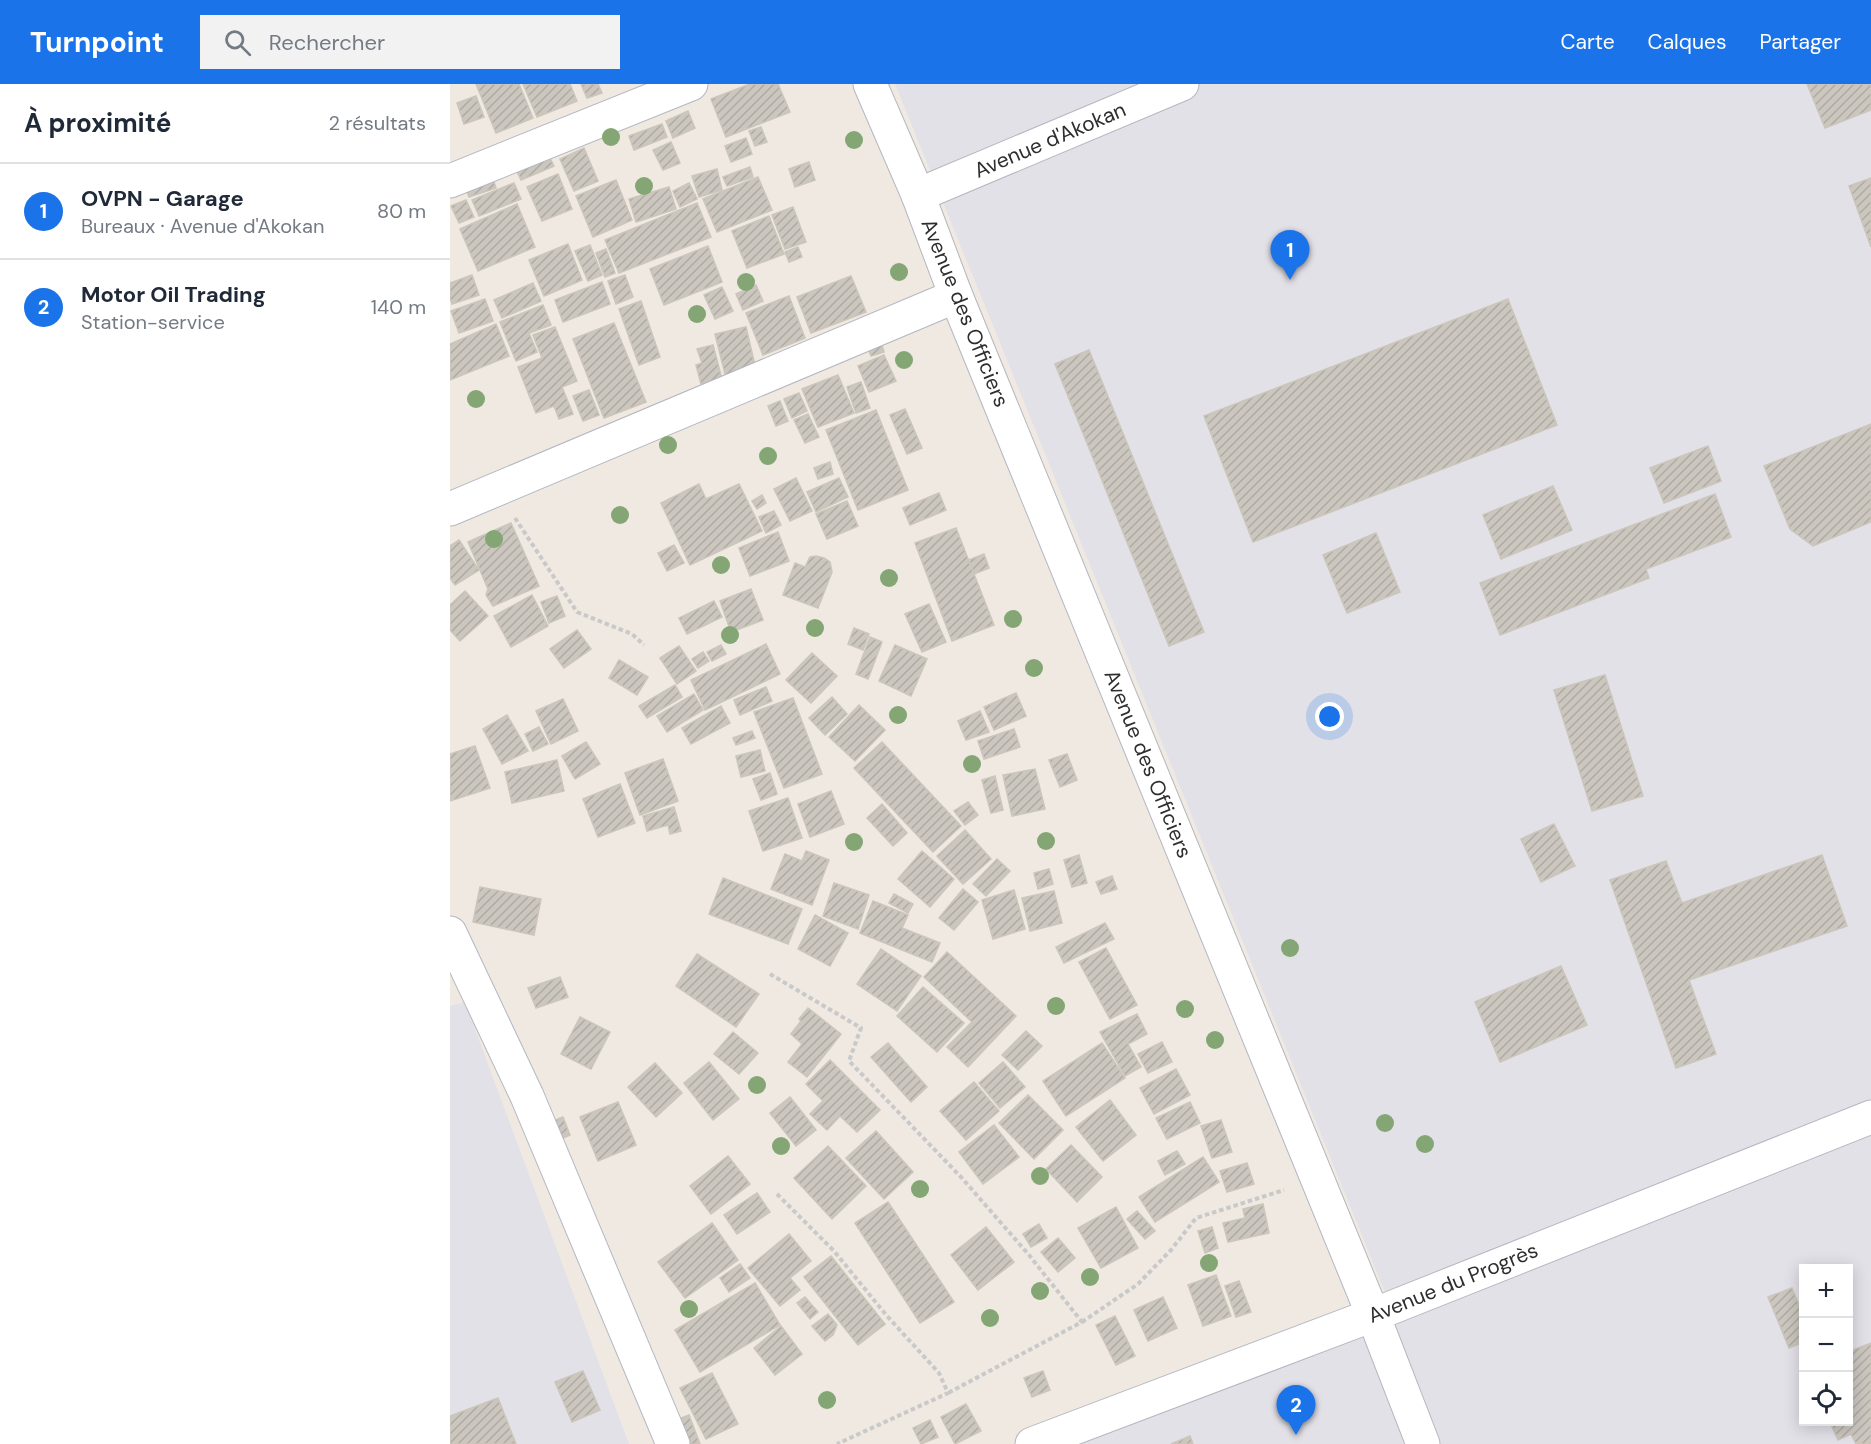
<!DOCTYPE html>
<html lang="fr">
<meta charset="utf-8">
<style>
:root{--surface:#fff;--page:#f2f2f3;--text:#1f2937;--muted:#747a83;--line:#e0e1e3;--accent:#1a73e8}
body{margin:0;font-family:"DM Sans",sans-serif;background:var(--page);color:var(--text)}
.controls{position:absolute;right:18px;bottom:18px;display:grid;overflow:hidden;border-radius:0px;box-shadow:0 3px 15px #0003}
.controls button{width:54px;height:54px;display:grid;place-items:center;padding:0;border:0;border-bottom:2px solid var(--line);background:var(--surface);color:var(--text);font:30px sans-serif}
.you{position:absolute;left:880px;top:633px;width:21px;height:21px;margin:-15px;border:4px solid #fff;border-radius:50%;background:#1a73e8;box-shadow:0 0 0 9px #1a73e833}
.badge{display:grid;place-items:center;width:39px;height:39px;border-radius:50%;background:var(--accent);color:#fff;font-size:20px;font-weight:700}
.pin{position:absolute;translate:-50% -50px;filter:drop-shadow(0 2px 3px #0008)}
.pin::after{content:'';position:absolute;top:32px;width:21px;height:18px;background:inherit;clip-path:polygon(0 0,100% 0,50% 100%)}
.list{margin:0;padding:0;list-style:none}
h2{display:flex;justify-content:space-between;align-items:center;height:78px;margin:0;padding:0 24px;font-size:26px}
h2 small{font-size:20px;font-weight:400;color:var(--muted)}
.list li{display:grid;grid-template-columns:39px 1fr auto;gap:18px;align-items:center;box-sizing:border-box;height:96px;padding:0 24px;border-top:2px solid var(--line)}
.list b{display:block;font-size:22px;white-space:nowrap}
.list p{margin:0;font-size:20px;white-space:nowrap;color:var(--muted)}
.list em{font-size:20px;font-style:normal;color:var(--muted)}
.icon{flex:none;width:33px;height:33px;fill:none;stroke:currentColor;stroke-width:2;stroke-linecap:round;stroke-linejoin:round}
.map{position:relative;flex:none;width:1421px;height:1360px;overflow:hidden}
header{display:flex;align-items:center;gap:36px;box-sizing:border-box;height:84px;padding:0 30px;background:var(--accent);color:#fff}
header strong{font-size:28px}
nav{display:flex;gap:33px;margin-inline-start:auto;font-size:21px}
.search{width:420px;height:54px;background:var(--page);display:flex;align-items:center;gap:15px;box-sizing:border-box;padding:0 21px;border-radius:0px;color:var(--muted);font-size:22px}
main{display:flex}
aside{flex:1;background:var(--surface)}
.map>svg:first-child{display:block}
.industrial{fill:#e3e1e8;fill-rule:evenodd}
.building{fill:url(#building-hatch);stroke:#cbc5ba;stroke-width:1.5}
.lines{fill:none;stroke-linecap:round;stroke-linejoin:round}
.minor-casing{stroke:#b4b7c1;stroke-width:35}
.path{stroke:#c9c9c9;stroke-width:4;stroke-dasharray:4.5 3;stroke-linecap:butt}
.minor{stroke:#fff;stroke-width:33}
.tree{fill:#84a574}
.labels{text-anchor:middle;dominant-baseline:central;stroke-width:4.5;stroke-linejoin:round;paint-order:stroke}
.street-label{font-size:21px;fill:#2e2e2e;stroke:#fff}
</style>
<header>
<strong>Turnpoint</strong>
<div class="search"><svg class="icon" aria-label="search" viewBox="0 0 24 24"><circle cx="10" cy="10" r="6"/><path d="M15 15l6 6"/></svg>Rechercher</div>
<nav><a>Carte</a><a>Calques</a><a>Partager</a></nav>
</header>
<main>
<aside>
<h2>À proximité<small>2 résultats</small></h2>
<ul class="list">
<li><span class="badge">1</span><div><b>OVPN - Garage</b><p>Bureaux · Avenue d'Akokan</p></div><em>80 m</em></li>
<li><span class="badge">2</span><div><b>Motor Oil Trading</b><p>Station-service</p></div><em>140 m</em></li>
</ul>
</aside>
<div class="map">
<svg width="1421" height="1360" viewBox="0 0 1421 1360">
<defs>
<pattern id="building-hatch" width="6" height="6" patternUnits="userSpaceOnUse" patternTransform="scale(1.5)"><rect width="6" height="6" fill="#cbc7bf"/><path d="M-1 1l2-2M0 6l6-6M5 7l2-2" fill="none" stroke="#afaba4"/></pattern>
</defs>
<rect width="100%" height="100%" fill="#efe9e1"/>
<g class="industrial">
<path d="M445,0h976v1360h-843l363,-137zM1354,1184h44v154h-44z"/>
<path d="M15,918l164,442h-179v-438z"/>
</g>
<g class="building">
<path d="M26,0h43l14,34 -37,15z"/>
<path d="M73,0h47l7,17 -40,16z"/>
<path d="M131,0h17l4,9 -15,5z"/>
<path d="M300,0h28l12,28 -64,25 -15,-38z"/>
<path d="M1357,0h64v26l-46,18z"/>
<path d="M26,12l8,21 -20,7 -7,-21z"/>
<path d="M238,27l7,17 -22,10 -7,-17z"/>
<path d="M212,40l5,13 -33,13 -5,-14z"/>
<path d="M311,43l6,15 -12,4 -6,-15z"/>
<path d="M296,54l6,16 -21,8 -6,-16z"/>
<path d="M221,58l9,21 -17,7 -10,-20z"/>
<path d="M134,64l14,33 -24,10 -14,-32z"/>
<path d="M96,66l8,16 -33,14 -7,-15z"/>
<path d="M359,78l6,18 -20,7 -6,-18z"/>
<path d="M300,83l3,10 -26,9 -4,-9z"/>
<path d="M267,85l5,21 -23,7 -7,-21z"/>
<path d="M108,90l14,35 -30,12 -15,-34z"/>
<path d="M308,93l14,33 -55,22 -14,-33z"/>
<path d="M1421,94v69l-22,-61z"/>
<path d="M43,95l3,9 -27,9 -3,-9z"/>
<path d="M166,96l16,40 -39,17 -17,-41z"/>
<path d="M64,99l7,16 -42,17 -7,-16z"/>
<path d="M239,99l8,16 -17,8 -7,-16z"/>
<path d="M219,103l7,22 -40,13 -7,-23z"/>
<path d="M16,116l8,17 -15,6 -8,-17z"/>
<path d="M247,119l14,34 -92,36 -14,-33z"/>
<path d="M67,120l18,43 -57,24 -18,-42z"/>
<path d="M343,123l13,35 -21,7 -13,-34z"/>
<path d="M319,132l15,38 -37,14 -15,-37z"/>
<path d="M118,160l14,36 -38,16 -15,-36z"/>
<path d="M140,161l12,30 -14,6 -13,-30z"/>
<path d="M258,162l14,36 -58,23 -14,-36z"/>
<path d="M348,163l4,10 -13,5 -4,-10z"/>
<path d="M156,165l9,24 -10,4 -9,-24z"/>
<path d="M22,191l7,20 -27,9 -2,-6v-15z"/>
<path d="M175,191l8,22 -17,7 -8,-23z"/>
<path d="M401,192l15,36 -55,21 -14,-36z"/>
<path d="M152,198l8,22 -47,18 -8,-22z"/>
<path d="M83,199l8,18 -39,17 -8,-18z"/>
<path d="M306,201l7,16 -20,9 -7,-16z"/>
<path d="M272,203l11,24 -18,8 -11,-24z"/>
<path d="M339,212l16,42 -42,17 -17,-42z"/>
<path d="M35,215l8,22 -34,12 -8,-22z"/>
<path d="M1058,215l49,126 -304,117 -49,-126z"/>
<path d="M191,217l19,56 -21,8 -20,-56z"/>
<path d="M93,221l8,20 -22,8 8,19 -21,9 -16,-39z"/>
<path d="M164,239l32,79 -42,16 -31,-79z"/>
<path d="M46,240l13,32 -59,24v-36z"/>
<path d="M105,243l22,54 -15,6 11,27 -14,5 -5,-13 -18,7 -18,-46 24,-9 -9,-23z"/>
<path d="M296,243l10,43 -30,8 -11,-44z"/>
<path d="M429,252l5,16 -13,4 -6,-15z"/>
<path d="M263,261l9,34 -21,5 -5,-19 6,-2 -5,-14z"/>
<path d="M639,266l115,282 -35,14 -114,-282z"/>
<path d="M434,271l12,26 -27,11 -11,-26z"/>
<path d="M388,291l16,38 -36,14 -16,-38z"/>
<path d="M411,298l9,26 -14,5 -9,-26z"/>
<path d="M139,306l10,25 -16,6 -10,-25z"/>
<path d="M349,309l8,18 -15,7 -8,-19z"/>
<path d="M330,317l8,20 -12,5 -8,-20z"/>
<path d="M455,325l17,39 -15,6 -17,-39z"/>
<path d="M426,326l32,80 -50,20 -32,-80z"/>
<path d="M358,330l11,23 -14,6 -11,-23z"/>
<path d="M1421,340v98l-58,24 -23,-17 -26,-63z"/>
<path d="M1258,362l13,35 -57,22 -14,-35z"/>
<path d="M380,378l3,12 -15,5 -4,-11z"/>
<path d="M346,394l16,33 -22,10 -16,-32z"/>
<path d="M389,394l9,19 -32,15 -9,-20z"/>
<path d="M249,400l7,15 33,-15 23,47 -72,34 -29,-62z"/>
<path d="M1103,402l19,44 -71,29 -18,-44z"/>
<path d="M489,409l7,17 -36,15 -7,-17z"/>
<path d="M1265,410l16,43 -85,32 3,9 -149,57 -20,-52z"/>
<path d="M312,411l4,8 -9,6 -5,-8z"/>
<path d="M397,417l11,25 -31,13 -11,-25z"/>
<path d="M324,427l7,14 -15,8 -7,-16z"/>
<path d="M61,439l28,63 -46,20 -7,-11 2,-6 -20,-47z"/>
<path d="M506,444l38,97 -42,16 -37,-98z"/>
<path d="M328,448l11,29 -39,15 -11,-28z"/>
<path d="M926,449l24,59 -53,21 -24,-58z"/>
<path d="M9,456l20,30 -24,15 -5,-7v-32z"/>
<path d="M224,461l10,18 -17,8 -9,-18z"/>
<path d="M534,470l5,14 -15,6 -5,-14z"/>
<path d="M366,472l8,2 6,4 2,10 -14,36 -35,-13 12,-32 10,4 5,-10z"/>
<path d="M301,505l12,31 -32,12 -11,-31z"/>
<path d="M15,507l23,25 -28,25 -10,-11v-25z"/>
<path d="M82,511l16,31 -37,21 -17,-31z"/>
<path d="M107,512l8,20 -16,7 -8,-21z"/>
<path d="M264,517l8,16 -35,17 -8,-16z"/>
<path d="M479,520l17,38 -24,10 -17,-38z"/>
<path d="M404,544l15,6 -6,16 -15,-6z"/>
<path d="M127,546l14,19 -27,19 -14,-19z"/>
<path d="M420,553l12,5 -14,37 -12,-5z"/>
<path d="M316,560l14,30 -75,36 -14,-30z"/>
<path d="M271,561l5,9 -14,7 -5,-9z"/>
<path d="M445,561l32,14 -16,37 -32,-15z"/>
<path d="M229,562l17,25 -19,13 -17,-26z"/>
<path d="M253,568l6,9 -11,7 -6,-9z"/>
<path d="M362,569l25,23 -26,27 -25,-23z"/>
<path d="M169,576l29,17 -11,18 -28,-17z"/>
<path d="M1155,591l38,121 -51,15 -38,-121z"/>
<path d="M225,601l7,12 -35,21 -8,-12z"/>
<path d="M316,603l6,14 -32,14 -6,-15z"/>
<path d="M566,609l10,23 -32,14 -10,-23z"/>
<path d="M244,610l9,16 -36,22 -10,-16z"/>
<path d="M382,613l15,17 -22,21 -16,-17z"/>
<path d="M343,614l29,76 -38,14 -30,-76z"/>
<path d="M113,615l15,32 -27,13 -15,-33z"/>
<path d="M409,621l26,25 -30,31 -26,-24z"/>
<path d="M271,622l9,17 -39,21 -9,-16z"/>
<path d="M530,627l9,21 -23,8 -8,-19z"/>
<path d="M57,631l21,36 -26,13 -19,-35z"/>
<path d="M89,643l9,17 -15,7 -8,-17z"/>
<path d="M564,645l6,18 -36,12 -6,-18z"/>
<path d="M302,647l3,7 -19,7 -3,-7z"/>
<path d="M136,658l14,22 -25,15 -13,-23z"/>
<path d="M432,658l79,84 -28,26 -79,-84z"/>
<path d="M25,662l15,42 -40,13v-47z"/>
<path d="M310,666l5,21 -24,6 -5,-21z"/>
<path d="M617,670l10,26 -17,7 -11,-27z"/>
<path d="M213,675l15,42 -38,14 -15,-42z"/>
<path d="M107,676l7,31 -52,12 -7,-31z"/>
<path d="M585,685l10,40 -33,7 -9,-41z"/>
<path d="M320,689l7,21 -16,6 -8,-21z"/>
<path d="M545,692l8,34 -12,3 -9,-33z"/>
<path d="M170,700l15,39 -37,14 -15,-38z"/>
<path d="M381,707l13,33 -34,13 -12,-33z"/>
<path d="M338,714l14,40 -39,13 -14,-40z"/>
<path d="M518,718l10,13 -13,10 -11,-14z"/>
<path d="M432,720l25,29 -14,13 -26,-28z"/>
<path d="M224,723l7,24 -11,3 -2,-9 -21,6 -4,-15z"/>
<path d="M1104,740l21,42 -34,16 -20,-43z"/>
<path d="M515,746l26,29 -28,25 -26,-28z"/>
<path d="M356,767l23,9 -17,45 -41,-16 14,-35 17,7z"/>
<path d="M472,767l32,28 -24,28 -32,-28z"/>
<path d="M629,771l8,28 -15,4 -8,-27z"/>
<path d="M1372,771l25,71 -158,54 27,74 -40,14 -66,-188 56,-19 16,42z"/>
<path d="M547,775l13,12 -24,25 -13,-12z"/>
<path d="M599,785l4,15 -15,5 -4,-16z"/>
<path d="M662,792l5,13 -16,5 -5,-12z"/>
<path d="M273,794l79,31 -14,35 -79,-30z"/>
<path d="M384,799l35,12 -11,34 -35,-13z"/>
<path d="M30,803l61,12 -7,36 -61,-13z"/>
<path d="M513,805l15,13 -24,28 -15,-12z"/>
<path d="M564,806l11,39 -32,10 -11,-39z"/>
<path d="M604,807l8,32 -32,8 -8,-33z"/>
<path d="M444,810l19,10 -5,9 -19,-10z"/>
<path d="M423,817l35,14 -6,13 38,15 -8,19 -72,-29z"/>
<path d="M365,831l33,18 -18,33 -32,-17z"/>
<path d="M655,839l9,16 -50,24 -8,-16z"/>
<path d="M656,864l31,57 -27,14 -31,-57z"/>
<path d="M431,865l40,27 -24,35 -40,-27z"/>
<path d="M497,868l69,64 -48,51 -21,-20 25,-25 -48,-45z"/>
<path d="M247,870l62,40 -23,33 -60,-41z"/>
<path d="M1111,882l26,59 -87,37 -25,-60z"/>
<path d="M110,893l8,20 -32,11 -8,-20z"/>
<path d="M473,903l41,36 -27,29 -40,-36z"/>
<path d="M358,924l33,26 -34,43 -19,-15 14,-18 -11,-10 10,-13 -2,-2z"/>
<path d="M687,930l10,20 -19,10 13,23 -16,9 -25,-44z"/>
<path d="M130,933l30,15 -19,37 -30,-15z"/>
<path d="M576,947l16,15 -24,24 -16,-15z"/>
<path d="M283,948l25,21 -19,21 -25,-20z"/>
<path d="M712,958l10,20 -24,11 -10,-19z"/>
<path d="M438,959l39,44 -16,15 -40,-45z"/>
<path d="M652,959l23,35 -59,38 -23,-35z"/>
<path d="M380,976l50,50 -23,22 -17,-16 -13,14 -17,-16 13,-13 -17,-17z"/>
<path d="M259,978l30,37 -26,21 -29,-37z"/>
<path d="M553,978l22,25 -25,21 -21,-25z"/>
<path d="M205,979l27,30 -26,24 -28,-30z"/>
<path d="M726,985l14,26 -36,19 -14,-26z"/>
<path d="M524,998l25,29 -33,29 -26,-29z"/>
<path d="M578,1011l35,35 -29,29 -35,-36z"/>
<path d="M340,1013l26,33 -20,16 -26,-33z"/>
<path d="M660,1016l26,35 -33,26 -27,-34z"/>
<path d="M168,1018l18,43 -38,16 -18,-44z"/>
<path d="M740,1018l10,21 -33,16 -11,-21z"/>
<path d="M113,1033l7,18 -14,6 -8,-18z"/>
<path d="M771,1036l11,32 -20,6 -11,-32z"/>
<path d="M544,1041l25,32 -36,27 -24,-32z"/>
<path d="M426,1047l37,41 -29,27 -38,-41z"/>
<path d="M621,1061l31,32 -25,25 -31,-33z"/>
<path d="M378,1062l38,40 -34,33 -38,-41z"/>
<path d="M727,1067l8,13 -20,11 -7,-14z"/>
<path d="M278,1072l22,28 -39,30 -21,-28z"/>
<path d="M753,1073l16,25 -64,40 -16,-25z"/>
<path d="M797,1079l7,21 -27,8 -7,-21z"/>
<path d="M307,1109l13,19 -33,22 -13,-19z"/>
<path d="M438,1118l66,100 -34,21 -65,-100z"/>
<path d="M813,1120l6,29 -41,9 -5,-19 22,-5 -2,-9z"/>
<path d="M666,1123l22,41 -37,20 -23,-40z"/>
<path d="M687,1127l18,20 -10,8 -18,-20z"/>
<path d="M262,1139l26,37 -53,38 -27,-36z"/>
<path d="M589,1140l8,14 -16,9 -8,-13z"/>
<path d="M536,1143l28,35 -36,28 -27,-35z"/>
<path d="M762,1143l6,21 -13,5 -7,-22z"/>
<path d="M339,1150l22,27 -21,17 10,12 -20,16 -32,-38z"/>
<path d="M608,1154l17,20 -17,14 -17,-20z"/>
<path d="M381,1172l54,68 -27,21 -54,-68z"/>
<path d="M290,1180l10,14 -21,14 -9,-14z"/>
<path d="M766,1191l15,41 -28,10 -15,-41z"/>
<path d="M789,1197l12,31 -15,5 -11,-31z"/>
<path d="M305,1199l25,42 -80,47 -25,-42z"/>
<path d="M1342,1204l12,29v25l-15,6 -21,-51z"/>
<path d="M355,1213l13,15 -8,7 -13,-16z"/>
<path d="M713,1213l14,31 -29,13 -14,-31z"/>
<path d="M378,1230l9,11 -4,10 -8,6 -13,-15z"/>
<path d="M665,1232l20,40 -19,9 -20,-40z"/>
<path d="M331,1242l21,28 -27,21 -21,-27z"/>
<path d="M1421,1259v101h-15l-5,-10 -13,6 -8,-18h18v-70z"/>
<path d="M133,1287l17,39 -28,12 -17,-40z"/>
<path d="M593,1287l7,19 -18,7 -8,-19z"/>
<path d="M262,1289l26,51 -32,15 -26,-51z"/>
<path d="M48,1314l18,46h-66v-28z"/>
<path d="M516,1320l15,27 -26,13 -14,-27z"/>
<path d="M239,1331l11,29h-17l-9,-23z"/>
<path d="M480,1336l8,17 -17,7 -8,-16z"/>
<path d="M740,1352l3,8h-22z"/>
</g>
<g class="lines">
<g class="minor-casing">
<g id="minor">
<path d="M420,0l48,111 38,101 417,1019 50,129"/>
<path d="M0,97l241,-97"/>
<path d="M468,111l264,-111"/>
<path d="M0,425l506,-213"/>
<path d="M0,849l77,163 146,348"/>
<path d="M582,1360l341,-129 498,-198"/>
</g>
</g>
<g class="path">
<path d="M65,434l62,94 55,22 12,11"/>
<path d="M320,890l91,54 -12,33 112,116 68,78 53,67 -134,71"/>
<path d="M327,1110l57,57 53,65 52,57 9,20 -111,51"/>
<path d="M632,1238l56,-38 33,-34 25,-32 88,-28"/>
</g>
<use href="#minor" class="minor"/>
</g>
<g class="tree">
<circle cx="161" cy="53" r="9"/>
<circle cx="404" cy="56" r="9"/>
<circle cx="194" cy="102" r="9"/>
<circle cx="449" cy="188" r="9"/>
<circle cx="296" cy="198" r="9"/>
<circle cx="247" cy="230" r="9"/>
<circle cx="454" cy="276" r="9"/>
<circle cx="26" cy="315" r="9"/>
<circle cx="218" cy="361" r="9"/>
<circle cx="318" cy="372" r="9"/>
<circle cx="170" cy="431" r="9"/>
<circle cx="44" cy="455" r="9"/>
<circle cx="271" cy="481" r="9"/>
<circle cx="439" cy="494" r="9"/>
<circle cx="563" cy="535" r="9"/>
<circle cx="365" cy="544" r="9"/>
<circle cx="280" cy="551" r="9"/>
<circle cx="584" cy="584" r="9"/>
<circle cx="448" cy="631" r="9"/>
<circle cx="522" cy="680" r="9"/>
<circle cx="596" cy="757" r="9"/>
<circle cx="404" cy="758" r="9"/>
<circle cx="840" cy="864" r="9"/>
<circle cx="606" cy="922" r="9"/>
<circle cx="735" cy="925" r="9"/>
<circle cx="765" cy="956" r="9"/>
<circle cx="307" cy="1001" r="9"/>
<circle cx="935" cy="1039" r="9"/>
<circle cx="975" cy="1060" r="9"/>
<circle cx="331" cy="1062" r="9"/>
<circle cx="590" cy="1092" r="9"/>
<circle cx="470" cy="1105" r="9"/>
<circle cx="759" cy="1179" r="9"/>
<circle cx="640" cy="1193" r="9"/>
<circle cx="590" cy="1207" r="9"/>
<circle cx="239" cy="1225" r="9"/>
<circle cx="540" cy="1234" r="9"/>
<circle cx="377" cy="1316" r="9"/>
</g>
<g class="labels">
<g class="street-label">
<text transform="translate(600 56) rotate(-23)">Avenue d'Akokan</text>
<text transform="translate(515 229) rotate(68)">Avenue des Officiers</text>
<text transform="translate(698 680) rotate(68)">Avenue des Officiers</text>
<text transform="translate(1003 1199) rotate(-22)">Avenue du Progrès</text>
</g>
</g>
</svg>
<div class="controls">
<button>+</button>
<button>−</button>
<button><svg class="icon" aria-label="locate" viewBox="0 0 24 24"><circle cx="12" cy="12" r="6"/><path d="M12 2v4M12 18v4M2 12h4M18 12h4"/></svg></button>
</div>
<div class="you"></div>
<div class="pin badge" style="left:840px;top:196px">1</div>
<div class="pin badge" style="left:846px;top:1351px">2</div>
</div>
</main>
